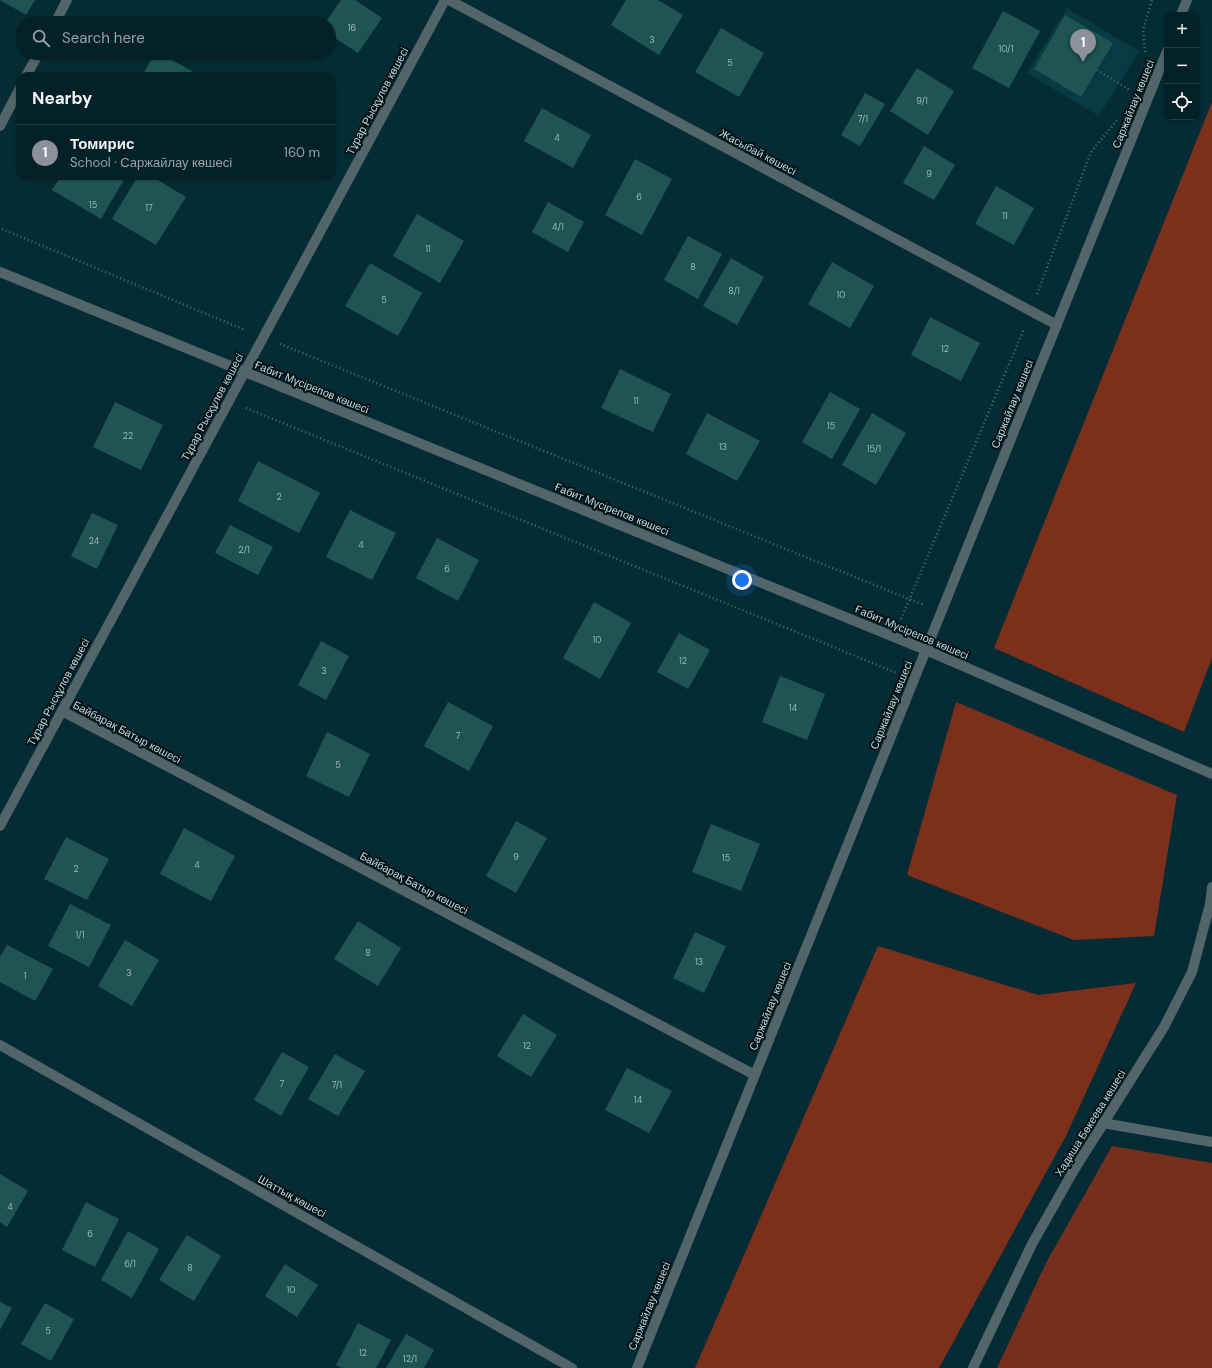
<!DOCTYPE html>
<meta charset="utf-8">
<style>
:root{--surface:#042127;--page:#0d292f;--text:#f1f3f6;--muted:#97a3a7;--line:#253e44;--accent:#8c9099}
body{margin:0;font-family:"DM Sans",sans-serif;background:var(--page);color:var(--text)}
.controls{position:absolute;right:12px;top:12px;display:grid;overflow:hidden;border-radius:8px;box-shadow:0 1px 3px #0004}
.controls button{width:36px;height:36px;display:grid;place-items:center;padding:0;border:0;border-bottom:1px solid var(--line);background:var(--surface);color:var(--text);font:20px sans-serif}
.you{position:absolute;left:742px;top:580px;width:14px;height:14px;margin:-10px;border:3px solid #fff;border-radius:50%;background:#1a73e8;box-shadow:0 0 0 6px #1a73e833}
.badge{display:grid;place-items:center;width:26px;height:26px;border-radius:50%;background:var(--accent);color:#fff;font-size:13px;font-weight:700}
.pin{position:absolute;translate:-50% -33px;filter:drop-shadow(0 1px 2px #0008)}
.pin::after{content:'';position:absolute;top:21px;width:14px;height:12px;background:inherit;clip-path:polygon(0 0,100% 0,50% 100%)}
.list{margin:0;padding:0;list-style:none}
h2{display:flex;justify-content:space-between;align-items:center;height:52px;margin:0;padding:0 16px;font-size:17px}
h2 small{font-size:13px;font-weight:400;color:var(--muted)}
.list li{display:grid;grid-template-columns:26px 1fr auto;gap:12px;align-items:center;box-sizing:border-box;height:56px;padding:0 16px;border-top:1px solid var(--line)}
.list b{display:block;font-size:15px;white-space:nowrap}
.list p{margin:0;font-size:13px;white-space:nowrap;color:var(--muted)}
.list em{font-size:13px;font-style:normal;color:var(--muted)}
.icon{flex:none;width:22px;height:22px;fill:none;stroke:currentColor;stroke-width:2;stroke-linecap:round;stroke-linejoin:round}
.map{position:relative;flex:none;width:1212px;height:1368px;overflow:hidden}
.search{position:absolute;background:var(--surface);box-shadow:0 1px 3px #0004;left:16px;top:16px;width:320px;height:44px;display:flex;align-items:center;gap:10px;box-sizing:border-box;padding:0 14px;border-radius:22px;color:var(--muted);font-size:15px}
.panel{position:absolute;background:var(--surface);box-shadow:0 1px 3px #0004;left:16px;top:72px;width:320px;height:108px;border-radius:12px}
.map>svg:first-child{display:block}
.built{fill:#083a43}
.green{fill:#772f1d}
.forest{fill:#7c301c}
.building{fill:#205454}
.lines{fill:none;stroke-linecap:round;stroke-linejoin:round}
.path{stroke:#4c6e75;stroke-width:2.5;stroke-dasharray:1 3;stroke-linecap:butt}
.minor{stroke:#52656a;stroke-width:10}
.labels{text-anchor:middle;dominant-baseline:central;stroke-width:4;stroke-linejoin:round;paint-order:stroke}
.number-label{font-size:9px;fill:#98b7bc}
.street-label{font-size:11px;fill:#c0d8df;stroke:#011317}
</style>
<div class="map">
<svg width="1212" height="1368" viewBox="0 0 1212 1368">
<rect width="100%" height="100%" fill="#052c34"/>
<path class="built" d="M1067,8l72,43 -40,65 -72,-43z"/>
<path class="green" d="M1112,1146l100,17v205h-215l49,-105z"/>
<g class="forest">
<path d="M1212,102v556l-28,74 -190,-84z"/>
<path d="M956,702l221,93 -23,141 -80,4 -167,-65z"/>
<path d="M878,946l160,49 98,-12 -70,153 -127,232h-244z"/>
</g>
<g class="building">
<path d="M0,0h35l-9,15z"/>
<path d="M341,0h14l27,18 -24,35 -29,-19v-11h-4z"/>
<path d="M626,0h32l25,15 -24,40 -48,-30z"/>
<path d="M1003,11l37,20 -31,57 -37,-20z"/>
<path d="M1065,15l48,28 -32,54 -47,-28z"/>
<path d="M721,28l43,25 -25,44 -44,-25z"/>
<path d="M155,53h4l42,23h-59z"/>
<path d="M917,68l37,23 -26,44 -38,-24z"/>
<path d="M865,93l20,11 -25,42 -19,-11z"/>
<path d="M542,108l49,27 -18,33 -49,-27z"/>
<path d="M924,146l31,19 -21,35 -31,-17z"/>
<path d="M635,159l37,20 -30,56 -37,-20z"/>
<path d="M61,176h65l-25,43 -49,-29z"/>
<path d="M138,176h13l35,21 -30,48 -44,-26z"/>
<path d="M996,186l38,22 -20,37 -39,-21z"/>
<path d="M548,202l36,20 -16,30 -36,-20z"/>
<path d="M417,214l47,27 -24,42 -47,-27z"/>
<path d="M688,236l34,18 -24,45 -34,-19z"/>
<path d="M731,258l33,19 -27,48 -34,-19z"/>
<path d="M832,262l42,24 -24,42 -42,-24z"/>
<path d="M370,263l52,30 -24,43 -53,-30z"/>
<path d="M930,317l50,26 -19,38 -50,-26z"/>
<path d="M620,369l51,25 -18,38 -52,-24z"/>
<path d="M830,392l30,17 -28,50 -30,-17z"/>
<path d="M115,402l48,23 -22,45 -48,-23z"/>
<path d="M707,413l53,28 -23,40 -51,-27z"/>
<path d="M872,413l34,20 -30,52 -34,-20z"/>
<path d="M258,461l62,32 -21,40 -61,-32z"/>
<path d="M350,510l46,23 -24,47 -46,-23z"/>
<path d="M92,513l26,12 -21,44 -26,-13z"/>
<path d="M230,525l43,22 -15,28 -43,-22z"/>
<path d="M437,538l42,22 -21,41 -42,-23z"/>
<path d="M594,602l37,21 -31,56 -37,-21z"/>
<path d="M679,633l31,17 -22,39 -31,-17z"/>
<path d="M321,641l28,15 -23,44 -28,-15z"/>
<path d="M780,676l45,18 -18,46 -45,-18z"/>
<path d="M448,702l45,24 -24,45 -45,-25z"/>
<path d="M327,732l43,22 -21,43 -43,-21z"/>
<path d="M516,821l31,17 -31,55 -30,-17z"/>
<path d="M711,824l49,20 -19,47 -49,-19z"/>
<path d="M184,828l51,28 -24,45 -51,-27z"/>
<path d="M66,837l43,22 -22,41 -43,-21z"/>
<path d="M70,904l41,21 -22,42 -41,-21z"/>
<path d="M358,921l43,27 -23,38 -44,-27z"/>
<path d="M695,932l31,14 -22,47 -31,-15z"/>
<path d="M125,940l34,20 -27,46 -34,-20z"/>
<path d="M7,945l46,24 -18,32 -35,-19v-25z"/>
<path d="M523,1014l34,21 -26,42 -34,-21z"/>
<path d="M282,1052l27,15 -28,49 -27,-16z"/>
<path d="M335,1054l30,17 -27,45 -30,-17z"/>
<path d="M627,1068l45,23 -23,42 -44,-23z"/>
<path d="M0,1174l28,17 -21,36 -7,-5z"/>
<path d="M86,1202l33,17 -24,48 -33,-17z"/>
<path d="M128,1231l31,18 -27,49 -31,-18z"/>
<path d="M187,1235l34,21 -27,45 -35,-21z"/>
<path d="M285,1264l33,21 -21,32 -32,-21z"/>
<path d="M0,1302l12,6 -12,22z"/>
<path d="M45,1303l29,16 -23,42 -30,-17z"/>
<path d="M358,1323l33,17 -15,28h-34l-6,-3z"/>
<path d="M406,1334l28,16 -10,18h-38z"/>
</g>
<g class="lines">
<g class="path">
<path d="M1145,52l-2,-22 9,-30"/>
<path d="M1097,70l34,21"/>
<path d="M2,229l243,101"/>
<path d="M1037,294l54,-142 27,-33"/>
<path d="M280,344l644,261"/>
<path d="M246,408l651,265"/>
<path d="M901,619l123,-290"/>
</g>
<g class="minor">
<path d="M449,0l608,325"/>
<path d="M1181,15l6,-15"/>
<path d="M55,23l12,-23"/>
<path d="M26,76l13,-23"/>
<path d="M0,126l20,-38"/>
<path d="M0,272l926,378 286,124"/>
<path d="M62,711l693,364"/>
<path d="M0,826l445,-826"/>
<path d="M0,1045l572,323"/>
<path d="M1103,1123l109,19"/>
<path d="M637,1368l530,-1317"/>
<path d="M973,1368l59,-124 42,-74 90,-143 28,-55 18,-68 2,-17"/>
</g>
</g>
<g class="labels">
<g class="number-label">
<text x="352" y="28">16</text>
<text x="652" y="40">3</text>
<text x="1006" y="49">10/1</text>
<text x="730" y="63">5</text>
<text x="922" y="101">9/1</text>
<text x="863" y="119">7/1</text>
<text x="557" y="138">4</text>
<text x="929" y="174">9</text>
<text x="639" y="197">6</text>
<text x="93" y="205">15</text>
<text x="149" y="208">17</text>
<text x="1005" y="216">11</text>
<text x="558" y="227">4/1</text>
<text x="428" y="249">11</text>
<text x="693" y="267">8</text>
<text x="734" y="291">8/1</text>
<text x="841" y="295">10</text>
<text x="384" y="300">5</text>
<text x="945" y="349">12</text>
<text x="636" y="401">11</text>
<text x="831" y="426">15</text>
<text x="128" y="436">22</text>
<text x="723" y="447">13</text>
<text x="874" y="449">15/1</text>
<text x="279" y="497">2</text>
<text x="94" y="541">24</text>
<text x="361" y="545">4</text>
<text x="244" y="550">2/1</text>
<text x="447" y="569">6</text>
<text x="597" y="640">10</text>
<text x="683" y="661">12</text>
<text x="324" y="671">3</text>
<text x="793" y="708">14</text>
<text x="458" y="736">7</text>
<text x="338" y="765">5</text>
<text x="516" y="857">9</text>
<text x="726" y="858">15</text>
<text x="197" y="865">4</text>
<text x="76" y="869">2</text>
<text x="80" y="935">1/1</text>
<text x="368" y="953">8</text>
<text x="699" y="962">13</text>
<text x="129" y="973">3</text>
<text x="25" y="976">1</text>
<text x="527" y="1046">12</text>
<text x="282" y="1084">7</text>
<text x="337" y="1085">7/1</text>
<text x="638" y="1100">14</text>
<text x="10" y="1207">4</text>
<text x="90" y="1234">6</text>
<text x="130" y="1264">6/1</text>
<text x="190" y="1268">8</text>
<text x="291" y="1290">10</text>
<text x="48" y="1331">5</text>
<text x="363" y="1353">12</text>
<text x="410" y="1359">12/1</text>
</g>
<g class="street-label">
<text transform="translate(377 101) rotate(-62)">Тұрар Рысқұлов көшесі</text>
<text transform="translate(1133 104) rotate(-68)">Саржайлау көшесі</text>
<text transform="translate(758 152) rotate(28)">Жасыбай көшесі</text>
<text transform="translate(312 387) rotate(22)">Ғабит Мүсірепов көшесі</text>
<text transform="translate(1012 404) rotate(-68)">Саржайлау көшесі</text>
<text transform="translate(212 407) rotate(-62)">Тұрар Рысқұлов көшесі</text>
<text transform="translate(612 509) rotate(22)">Ғабит Мүсірепов көшесі</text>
<text transform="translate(912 632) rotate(23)">Ғабит Мүсірепов көшесі</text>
<text transform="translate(58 692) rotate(-62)">Тұрар Рысқұлов көшесі</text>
<text transform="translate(891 705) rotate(-68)">Саржайлау көшесі</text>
<text transform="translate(127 732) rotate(28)">Байбарақ Батыр көшесі</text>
<text transform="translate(414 883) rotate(28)">Байбарақ Батыр көшесі</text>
<text transform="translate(770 1006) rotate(-68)">Саржайлау көшесі</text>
<text transform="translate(1090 1123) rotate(-58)">Хадиша Бөкеева көшесі</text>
<text transform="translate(292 1196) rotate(29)">Шаттық көшесі</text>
<text transform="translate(649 1306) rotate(-68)">Саржайлау көшесі</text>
</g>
</g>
</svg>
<div class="controls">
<button>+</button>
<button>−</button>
<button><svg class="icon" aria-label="locate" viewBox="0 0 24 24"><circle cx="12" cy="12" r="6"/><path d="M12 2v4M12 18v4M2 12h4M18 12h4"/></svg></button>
</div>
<div class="you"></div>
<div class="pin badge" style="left:1083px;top:62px">1</div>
<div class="search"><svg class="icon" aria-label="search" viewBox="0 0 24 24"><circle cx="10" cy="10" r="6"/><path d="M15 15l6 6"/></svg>Search here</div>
<section class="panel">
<h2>Nearby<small></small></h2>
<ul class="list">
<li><span class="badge">1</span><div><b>Томирис</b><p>School · Саржайлау көшесі</p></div><em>160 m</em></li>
</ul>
</section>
</div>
